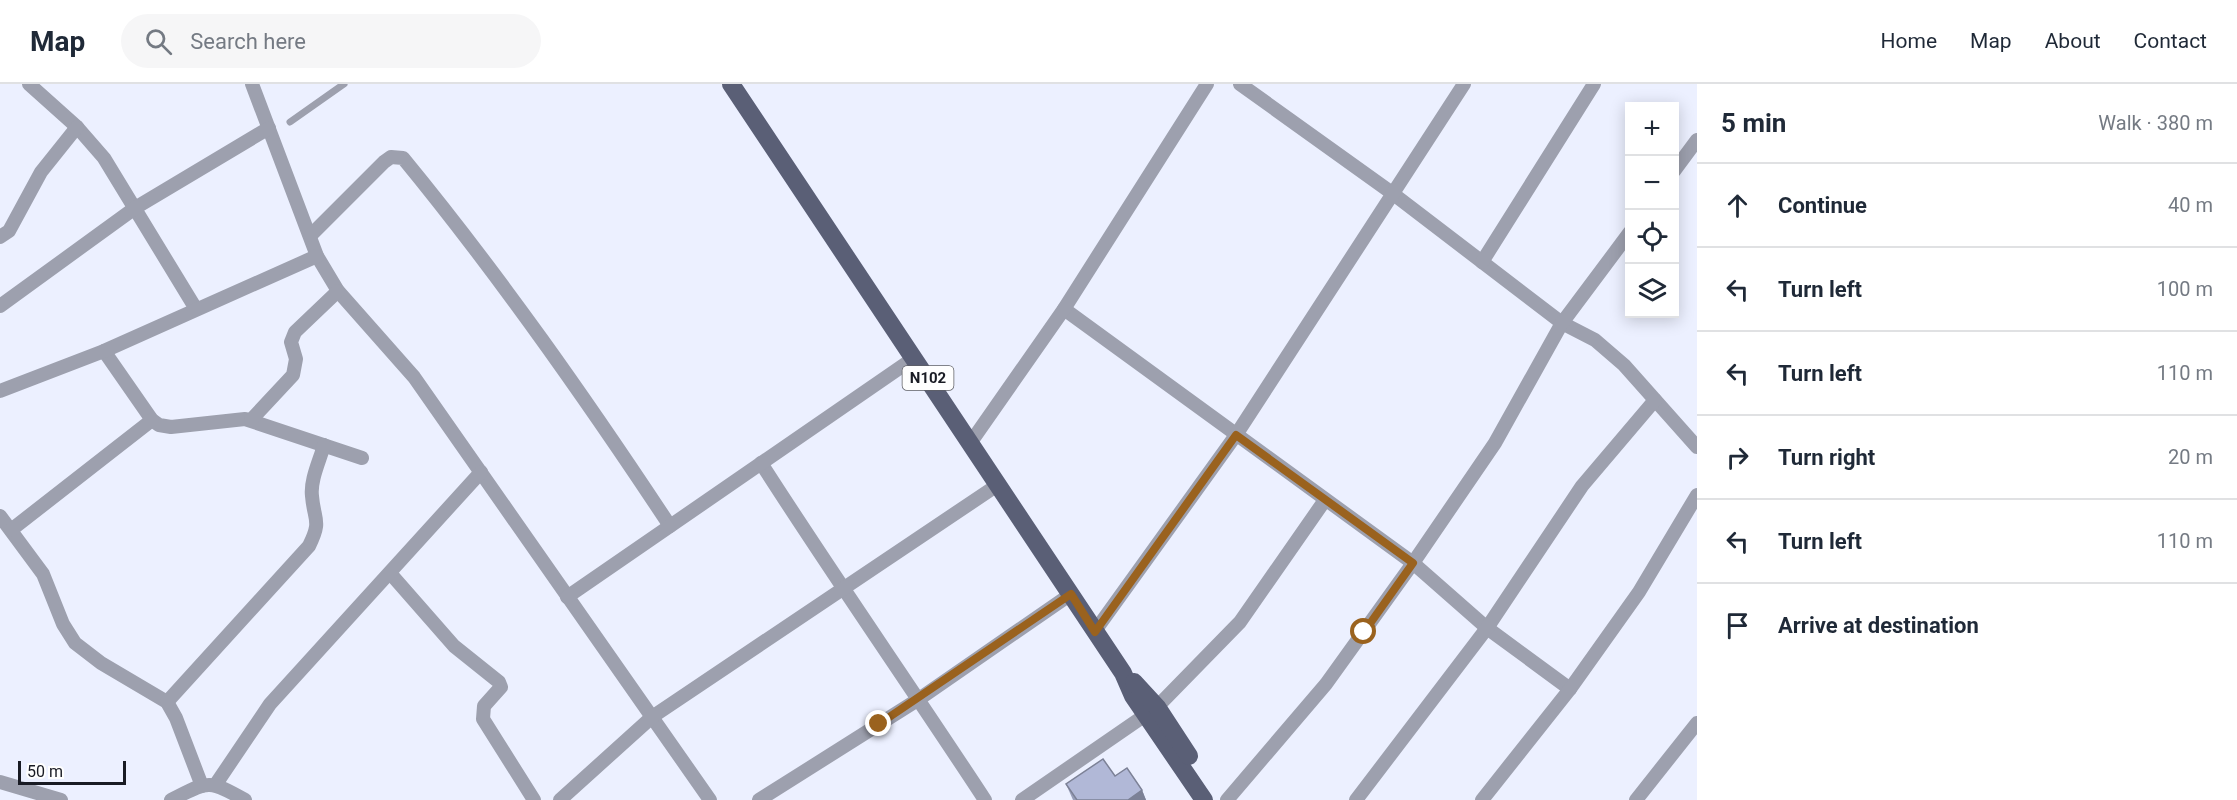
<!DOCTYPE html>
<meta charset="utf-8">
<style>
:root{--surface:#fff;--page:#f6f6f7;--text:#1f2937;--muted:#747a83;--line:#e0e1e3}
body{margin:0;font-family:Roboto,sans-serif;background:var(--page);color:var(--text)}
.controls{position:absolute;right:18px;top:18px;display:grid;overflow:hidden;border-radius:0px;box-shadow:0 3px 15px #0003}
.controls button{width:54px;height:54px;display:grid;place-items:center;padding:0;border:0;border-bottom:2px solid var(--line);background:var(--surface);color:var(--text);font:30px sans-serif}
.scale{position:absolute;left:18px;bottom:15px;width:108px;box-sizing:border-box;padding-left:6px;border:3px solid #191b24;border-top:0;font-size:16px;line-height:21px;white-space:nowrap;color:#191b24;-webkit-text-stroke:4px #fefefe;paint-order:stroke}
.stop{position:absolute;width:18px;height:18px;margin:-14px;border:4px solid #9a621e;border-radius:50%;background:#fff}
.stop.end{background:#9a621e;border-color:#fff;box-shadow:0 2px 6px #0008}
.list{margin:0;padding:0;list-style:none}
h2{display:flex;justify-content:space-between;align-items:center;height:78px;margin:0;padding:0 24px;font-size:26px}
h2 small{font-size:20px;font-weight:400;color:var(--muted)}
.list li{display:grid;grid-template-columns:39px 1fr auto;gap:18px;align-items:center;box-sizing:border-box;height:84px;padding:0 24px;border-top:2px solid var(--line)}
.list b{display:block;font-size:22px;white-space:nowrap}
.list em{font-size:20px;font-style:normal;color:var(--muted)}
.icon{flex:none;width:33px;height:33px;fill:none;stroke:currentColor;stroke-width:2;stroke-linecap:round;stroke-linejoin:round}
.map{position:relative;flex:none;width:1697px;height:716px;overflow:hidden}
header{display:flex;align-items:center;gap:36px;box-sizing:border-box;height:84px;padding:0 30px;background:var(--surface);border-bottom:2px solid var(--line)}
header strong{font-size:28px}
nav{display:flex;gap:33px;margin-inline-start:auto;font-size:21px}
.search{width:420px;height:54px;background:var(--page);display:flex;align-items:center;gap:15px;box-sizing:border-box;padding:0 21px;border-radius:33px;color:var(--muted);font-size:22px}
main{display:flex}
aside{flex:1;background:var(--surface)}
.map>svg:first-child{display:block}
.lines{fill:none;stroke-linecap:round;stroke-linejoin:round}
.lane{stroke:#9da0ae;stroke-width:7}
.street{stroke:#9da0ae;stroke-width:14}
.primary{stroke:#5a5f76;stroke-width:18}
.wall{fill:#989eb9}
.shaded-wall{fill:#7c8196}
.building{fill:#b1b8d7;stroke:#7c8196;stroke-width:1.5}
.route{stroke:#9a621e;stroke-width:8}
.labels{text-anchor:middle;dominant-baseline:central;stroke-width:4.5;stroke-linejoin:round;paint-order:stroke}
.shield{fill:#fefefe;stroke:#5e5f65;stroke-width:1.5}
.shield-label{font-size:15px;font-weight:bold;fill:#191b24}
</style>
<header>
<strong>Map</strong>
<div class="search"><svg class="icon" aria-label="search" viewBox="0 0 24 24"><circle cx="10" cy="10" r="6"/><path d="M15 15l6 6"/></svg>Search here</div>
<nav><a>Home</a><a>Map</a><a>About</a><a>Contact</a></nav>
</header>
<main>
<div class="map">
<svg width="1697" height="716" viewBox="0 0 1697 716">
<rect width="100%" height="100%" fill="#ecf0ff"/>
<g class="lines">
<path class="lane" d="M290,38l54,-38"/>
<g class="street">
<path d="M29,0l48,43 27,31 92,151"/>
<path d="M252,0l65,172 21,35 76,86 296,423"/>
<path d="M1240,0l152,109 170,130 33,17 29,25 73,82"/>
<path d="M1674,87l23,-31"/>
<path d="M311,151l73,-73 7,-5 12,1c97,118 183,241 267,368"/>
<path d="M0,153l9,-6 32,-59 36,-45"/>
<path d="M1482,178l112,-178"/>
<path d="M0,222l135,-98 134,-80"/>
<path d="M1064,225l349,254 74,65 83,61"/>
<path d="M104,267l48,69 7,5 12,2 74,-8 117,39"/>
<path d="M0,307l104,-40 213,-95"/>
<path d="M251,336l42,-45 3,-16 -5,-17 4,-10 43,-41"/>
<path d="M971,358l93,-133 143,-225"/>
<path d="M761,379c73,114 150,224 224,337"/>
<path d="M0,432l43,58 20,50 12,19 26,20 66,39 9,16 26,68"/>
<path d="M11,446l141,-110"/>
<path d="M390,489l64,73 45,36 2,5 -17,19 -1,13 51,81"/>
<path d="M567,513l347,-239"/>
<path d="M1095,547l141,-196 228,-351"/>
<path d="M167,618l142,-156c13,-26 5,-25 3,-50 -2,-16 8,-36 12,-51"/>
<path d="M0,698l61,18"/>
<path d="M216,700l54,-80 211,-232"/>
<path d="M171,716c38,-19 36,-21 74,0"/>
<path d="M560,716l92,-83 347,-233"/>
<path d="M759,716l160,-101 152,-105"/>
<path d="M1022,716l135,-93 83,-85 85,-122"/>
<path d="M1227,716l99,-116 87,-121 82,-120 67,-120 68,-91"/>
<path d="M1356,716l131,-172 95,-142 73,-86"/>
<path d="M1482,716l88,-111 69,-97 58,-97"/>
<path d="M1636,716l61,-77"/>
</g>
<g class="primary">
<path d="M731,0l392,589 10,23 71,104"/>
<path d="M1134,598l23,25 32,49"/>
</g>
</g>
<path class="wall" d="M1066,700l76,6 4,10h-73z"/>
<path class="shaded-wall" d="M1142,706l4,10h-18z"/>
<path class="building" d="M1103,675l12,17 12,-8 15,22 -14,10h-51l-11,-16z"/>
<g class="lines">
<path class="route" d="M879,640l192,-130 24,38 141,-197 177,128 -49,69"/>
</g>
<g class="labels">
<rect class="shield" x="902.5" y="282" width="51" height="24" rx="4.5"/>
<g class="shield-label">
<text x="928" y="294">N102</text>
</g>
</g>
</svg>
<div class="controls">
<button>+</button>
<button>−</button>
<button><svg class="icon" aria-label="locate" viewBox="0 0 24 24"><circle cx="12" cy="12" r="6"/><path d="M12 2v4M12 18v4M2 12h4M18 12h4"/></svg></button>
<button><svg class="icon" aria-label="layers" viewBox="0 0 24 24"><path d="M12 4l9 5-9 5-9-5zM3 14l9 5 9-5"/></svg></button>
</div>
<div class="scale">50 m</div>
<div class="stop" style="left:1364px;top:548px"></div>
<div class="stop end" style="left:879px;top:640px"></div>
</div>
<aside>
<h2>5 min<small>Walk · 380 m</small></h2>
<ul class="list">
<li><svg class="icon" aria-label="ahead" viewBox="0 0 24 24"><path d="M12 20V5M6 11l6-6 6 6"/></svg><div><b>Continue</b></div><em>40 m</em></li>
<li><svg class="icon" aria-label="left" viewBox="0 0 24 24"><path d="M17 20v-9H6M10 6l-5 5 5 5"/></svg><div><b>Turn left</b></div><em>100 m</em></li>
<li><svg class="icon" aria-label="left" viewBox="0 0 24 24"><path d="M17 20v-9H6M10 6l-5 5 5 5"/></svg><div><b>Turn left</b></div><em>110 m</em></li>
<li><svg class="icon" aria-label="right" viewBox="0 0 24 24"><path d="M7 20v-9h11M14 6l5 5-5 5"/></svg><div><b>Turn right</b></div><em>20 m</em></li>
<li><svg class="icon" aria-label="left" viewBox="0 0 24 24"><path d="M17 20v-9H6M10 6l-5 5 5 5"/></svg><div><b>Turn left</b></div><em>110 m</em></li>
<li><svg class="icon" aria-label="arrive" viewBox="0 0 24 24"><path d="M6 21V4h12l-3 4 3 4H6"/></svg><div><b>Arrive at destination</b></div></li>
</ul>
</aside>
</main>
